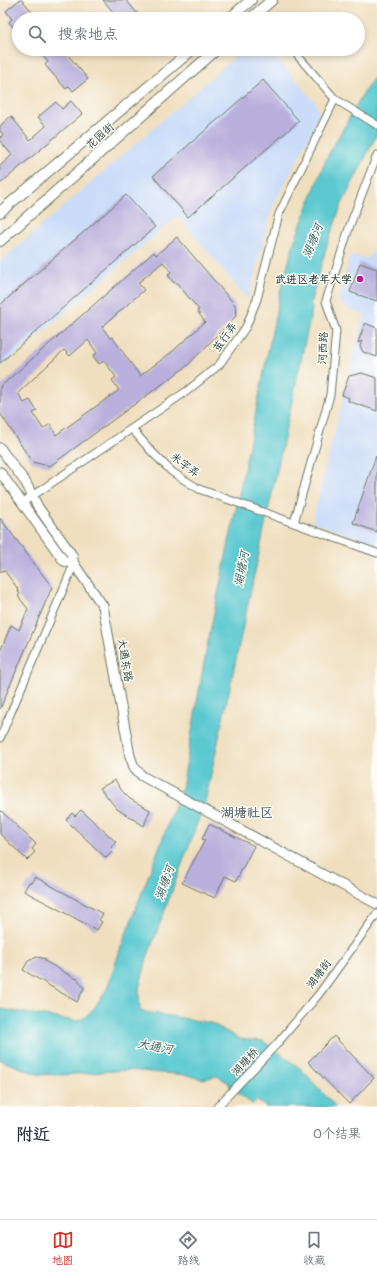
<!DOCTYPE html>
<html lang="zh">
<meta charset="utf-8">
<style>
:root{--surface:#fff;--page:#f6f6f7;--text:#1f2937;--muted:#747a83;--line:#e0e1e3;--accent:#d93025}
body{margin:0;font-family:Pangolin,"LXGW WenKai TC",sans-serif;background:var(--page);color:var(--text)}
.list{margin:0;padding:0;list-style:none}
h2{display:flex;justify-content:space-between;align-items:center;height:52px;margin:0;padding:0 16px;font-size:17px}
h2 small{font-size:13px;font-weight:400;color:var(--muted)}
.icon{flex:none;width:22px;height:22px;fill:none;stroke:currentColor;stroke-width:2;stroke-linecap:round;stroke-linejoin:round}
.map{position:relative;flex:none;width:377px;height:1107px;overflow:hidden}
.search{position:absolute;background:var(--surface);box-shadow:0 2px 6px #0003;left:12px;right:12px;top:12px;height:44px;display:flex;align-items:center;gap:10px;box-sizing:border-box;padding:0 14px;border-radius:22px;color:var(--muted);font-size:15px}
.sheet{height:112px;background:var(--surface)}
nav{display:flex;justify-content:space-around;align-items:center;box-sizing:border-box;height:56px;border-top:1px solid var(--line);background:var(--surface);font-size:11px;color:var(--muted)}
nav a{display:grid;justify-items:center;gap:2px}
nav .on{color:var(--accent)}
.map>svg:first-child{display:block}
.built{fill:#cadcf9}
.water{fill:#5cc9d1;stroke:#3e8382}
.building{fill:#b9b0dd;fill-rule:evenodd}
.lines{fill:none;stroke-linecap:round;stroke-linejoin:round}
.minor-casing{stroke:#687665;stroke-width:9}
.tertiary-casing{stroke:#687665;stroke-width:11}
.secondary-casing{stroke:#687665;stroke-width:12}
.minor{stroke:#fff;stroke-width:7}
.tertiary{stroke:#fff;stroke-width:9}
.secondary{stroke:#fff;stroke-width:10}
.poi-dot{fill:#b5179e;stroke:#fdfcf7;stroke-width:1.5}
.labels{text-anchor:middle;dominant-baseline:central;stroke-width:3;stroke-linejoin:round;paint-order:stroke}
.street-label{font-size:11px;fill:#1f3d34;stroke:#fdfcf7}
.poi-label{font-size:11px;font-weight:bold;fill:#1f3d34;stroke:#fdfcf7;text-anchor:end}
.water-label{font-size:12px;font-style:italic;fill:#2e605b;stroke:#fdfcf7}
.quarter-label{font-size:13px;font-weight:bold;fill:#55656f;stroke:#fdfcf7}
</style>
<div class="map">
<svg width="377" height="1107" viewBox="0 0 377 1107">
<rect width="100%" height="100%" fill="#fdfcf7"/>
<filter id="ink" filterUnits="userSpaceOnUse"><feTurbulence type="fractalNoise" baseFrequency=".025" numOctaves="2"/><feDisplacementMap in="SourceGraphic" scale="8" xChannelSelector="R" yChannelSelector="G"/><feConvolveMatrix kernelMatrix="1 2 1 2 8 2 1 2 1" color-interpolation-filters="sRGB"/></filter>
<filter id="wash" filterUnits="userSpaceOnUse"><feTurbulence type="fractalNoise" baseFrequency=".012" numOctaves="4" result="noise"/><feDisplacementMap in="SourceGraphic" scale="16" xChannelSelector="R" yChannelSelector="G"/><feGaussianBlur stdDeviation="0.9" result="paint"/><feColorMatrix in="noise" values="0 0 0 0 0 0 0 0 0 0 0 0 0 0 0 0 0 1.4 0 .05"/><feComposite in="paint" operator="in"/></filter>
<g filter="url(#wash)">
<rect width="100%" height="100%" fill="#f0dfbf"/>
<g class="built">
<path d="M244,49h25l47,54 3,11 -5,13 -42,81 -24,92 -70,-84 -178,152v-106z"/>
<path d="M377,247v297l-65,-22 52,-207 -18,-7 -8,-8 13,-46 16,5z"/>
</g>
<path class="water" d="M377,73v61l-36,72 -14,39 -17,59 2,5 -107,493 -58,156 -8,31 1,22 71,12 29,16 23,2 38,28 35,38h-70l-9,-7 -5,4 -22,-17 -1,-4 -12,-7 -15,3 -15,-4 -60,-5 -65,5 -25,-1 -37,-14v-51l76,12 8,-3 10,-10 13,-19 14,-42 61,-159 25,-142 33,-156 40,-198 14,-49 31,-82 37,-66z"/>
<g id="blocks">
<g class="building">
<path d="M19,0h3l16,19h-19v8l-1,-2 -4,3 -5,-6 3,-3 -6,-8z"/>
<path d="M103,0h23l16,19h-23z"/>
<path d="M37,49h26l25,30 -15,12 -4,-5 -3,3 -21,-24 3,-3z"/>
<path d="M263,80l36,41 -111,96 -35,-41z"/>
<path d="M71,101l11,13 -82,70v-18l12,-11 -12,-14v-3l3,-3 -3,-4v-5l11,-10 19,24 16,-14 -8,-9 18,-15 6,7z"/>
<path d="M126,195l29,32 -155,136v-58z"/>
<path d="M177,237l58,68 1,11 -49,50 -137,100 -18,-4 -32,-49v-26l154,-135 2,3zM163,262l8,10 -3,3 6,8 2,-1 23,28 -2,1 8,11 -32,29 -33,25 -28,-39 -2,1 -8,-11 42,-37 -6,-7zM88,340l9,13 -4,3 6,8 5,-3 12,16 -4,3 7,10 -63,45 -6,-11 -7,5 -10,-16 4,-2 -7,-11 -6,3 -6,-10 46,-43 6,6z"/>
<path d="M360,263l17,6v32l-27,-9z"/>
<path d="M365,323l12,5v29l-14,-5 -3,-6 2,-5 -4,2z"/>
<path d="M362,373l15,5v33l-29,-10 1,-3 -7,-3 7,-19z"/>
<path d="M376,456l1,1v75l-24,-9z"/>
<path d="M0,518l52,69 -52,122v-57l11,-27 8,5 9,-21 -10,-13 2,-2 -3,-4 1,-1 -14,-19 -4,2z"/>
<path d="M115,780l7,11 8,8 20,11 -6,16 -27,-17 -17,-21z"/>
<path d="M0,810l36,34 -4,5 3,3 -8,8 -27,-26z"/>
<path d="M81,810l35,32 -5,5 3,3 -8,8 -40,-38 6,-7 3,3z"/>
<path d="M209,824l45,22 -18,35 -11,-5 -10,22 -33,-15 23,-43 -3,-1z"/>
<path d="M35,877l68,37 -4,6 3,2 -5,8 -73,-39 5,-9 2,1z"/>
<path d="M37,957l9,2 -1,2 31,18 1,-1 7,10 -7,14 -54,-32 5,-9z"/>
<path d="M334,1036l40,42 -25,26 -41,-42z"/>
</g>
</g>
</g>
<g filter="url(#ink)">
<use href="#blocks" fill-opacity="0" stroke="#687665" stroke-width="1"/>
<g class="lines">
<g class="minor-casing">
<g id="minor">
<path d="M259,11l7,8"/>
<path d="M292,49l43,50 42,26"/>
<path d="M132,429l20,23 20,20 27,17 178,64"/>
<path d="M22,503l165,-112 32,-26 27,-38 11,-28 22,-85 56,-115"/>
<path d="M294,523l36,-128 6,-64 -10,-30 24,-76 27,-70"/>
<path d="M0,738l74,-174"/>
<path d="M217,1107l59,-62 43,-51 58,-80"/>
</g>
</g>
<g class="tertiary-casing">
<g id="tertiary">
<path d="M0,448l26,35 12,24 34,48 2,9 29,42 27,150 4,11 8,9 235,128"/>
<path d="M0,472l64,89 10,3"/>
</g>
</g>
<g class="secondary-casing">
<g id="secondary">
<path d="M229,19l22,-19"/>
<path d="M250,19l22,-19"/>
<path d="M0,212l193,-163"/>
<path d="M0,241l217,-192"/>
</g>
</g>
<use href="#minor" class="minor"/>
<use href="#tertiary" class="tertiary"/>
<use href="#secondary" class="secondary"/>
</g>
</g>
<circle class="poi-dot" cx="360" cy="279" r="4"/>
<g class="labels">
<g class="street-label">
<text transform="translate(100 136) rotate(-42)">花园街</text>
<text transform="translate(225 337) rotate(-54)">茧行弄</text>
<text transform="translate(323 348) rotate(-87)">河西路</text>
<text transform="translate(185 465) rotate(37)">米字弄</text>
<text transform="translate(125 660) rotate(80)">大通东路</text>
<text transform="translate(319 974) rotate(-53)">湖塘街</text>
<text transform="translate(245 1062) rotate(-47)">湖塘桥</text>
</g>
<g class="poi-label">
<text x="352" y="279">武进区老年大学</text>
</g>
<g class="water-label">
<text transform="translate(313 241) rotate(-68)">湖塘河</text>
<text transform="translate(242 569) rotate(-79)">湖塘河</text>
<text transform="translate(165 883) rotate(-70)">湖塘河</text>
<text transform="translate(155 1047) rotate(10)">大通河</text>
</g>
<g class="quarter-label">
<text x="247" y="813">湖塘社区</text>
</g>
</g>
</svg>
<div class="search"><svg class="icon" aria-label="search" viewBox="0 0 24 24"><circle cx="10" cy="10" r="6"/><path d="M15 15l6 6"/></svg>搜索地点</div>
</div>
<section class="sheet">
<h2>附近<small>0个结果</small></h2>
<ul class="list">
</ul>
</section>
<nav>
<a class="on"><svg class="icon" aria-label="map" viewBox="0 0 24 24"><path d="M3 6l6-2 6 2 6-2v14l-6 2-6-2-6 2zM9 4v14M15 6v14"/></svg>地图</a>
<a><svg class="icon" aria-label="directions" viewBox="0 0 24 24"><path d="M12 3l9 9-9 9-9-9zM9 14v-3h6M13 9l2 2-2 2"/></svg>路线</a>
<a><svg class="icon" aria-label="saved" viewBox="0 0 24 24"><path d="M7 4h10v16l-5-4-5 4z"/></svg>收藏</a>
</nav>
